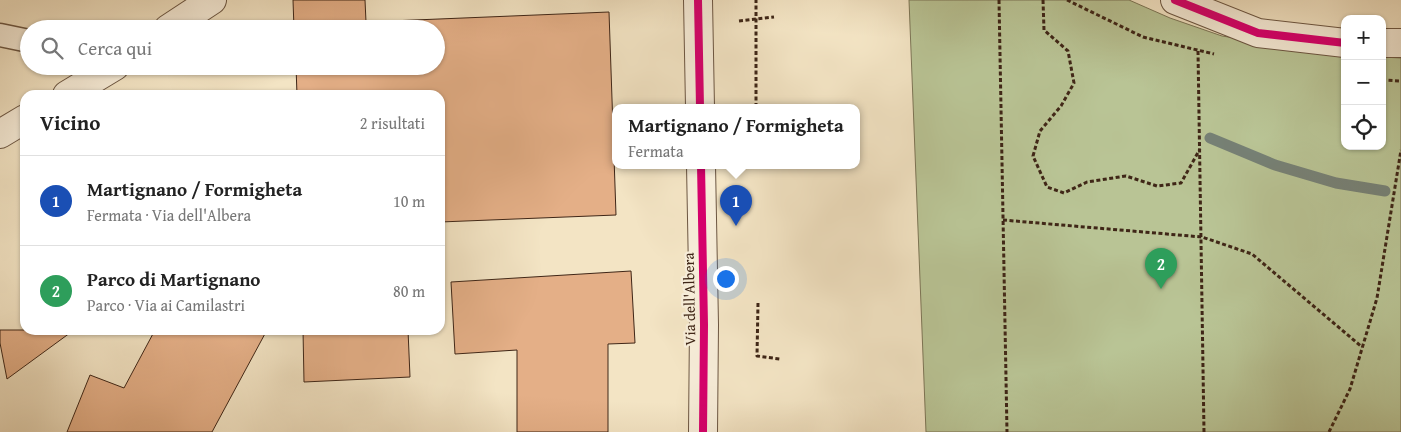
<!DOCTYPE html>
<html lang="it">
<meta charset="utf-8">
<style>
:root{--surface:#fff;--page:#f2f2f2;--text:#222;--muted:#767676;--line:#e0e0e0;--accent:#8f2418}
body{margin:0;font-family:"Gentium Book Plus",serif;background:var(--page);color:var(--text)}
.controls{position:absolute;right:15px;top:15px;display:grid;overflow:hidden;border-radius:10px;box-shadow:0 1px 4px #0004}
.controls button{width:45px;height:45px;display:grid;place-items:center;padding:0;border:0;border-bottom:1px solid var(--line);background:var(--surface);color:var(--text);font:25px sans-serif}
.you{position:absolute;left:725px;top:278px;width:18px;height:18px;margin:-12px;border:4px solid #fff;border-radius:50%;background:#1a73e8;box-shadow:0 0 0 8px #1a73e833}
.badge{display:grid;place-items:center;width:32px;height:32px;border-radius:50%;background:var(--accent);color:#fff;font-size:16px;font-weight:700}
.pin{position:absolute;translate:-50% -41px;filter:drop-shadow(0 1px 2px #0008)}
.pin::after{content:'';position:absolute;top:26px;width:18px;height:15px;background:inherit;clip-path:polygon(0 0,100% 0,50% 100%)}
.popup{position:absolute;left:612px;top:104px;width:248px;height:65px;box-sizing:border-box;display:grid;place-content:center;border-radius:10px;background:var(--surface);filter:drop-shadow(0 1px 4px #0005);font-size:16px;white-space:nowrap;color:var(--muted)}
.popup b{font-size:19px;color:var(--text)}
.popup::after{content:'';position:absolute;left:50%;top:100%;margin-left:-10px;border:10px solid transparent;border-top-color:var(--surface)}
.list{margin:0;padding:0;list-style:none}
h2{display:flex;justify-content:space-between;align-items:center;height:65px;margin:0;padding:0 20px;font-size:21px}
h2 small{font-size:16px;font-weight:400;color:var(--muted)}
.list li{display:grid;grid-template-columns:32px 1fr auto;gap:15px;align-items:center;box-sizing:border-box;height:90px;padding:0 20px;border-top:1px solid var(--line)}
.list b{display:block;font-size:19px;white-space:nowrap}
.list p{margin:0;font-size:16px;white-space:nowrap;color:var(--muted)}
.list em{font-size:16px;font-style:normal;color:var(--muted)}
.icon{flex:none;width:28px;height:28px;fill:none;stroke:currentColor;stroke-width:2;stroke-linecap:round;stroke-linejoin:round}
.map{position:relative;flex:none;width:1401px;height:432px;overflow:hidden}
.search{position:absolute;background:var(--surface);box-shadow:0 1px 4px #0004;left:20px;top:20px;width:425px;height:55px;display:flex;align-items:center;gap:12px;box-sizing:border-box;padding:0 18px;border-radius:28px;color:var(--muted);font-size:19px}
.panel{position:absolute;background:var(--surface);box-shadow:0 1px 4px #0004;left:20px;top:90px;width:425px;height:245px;border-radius:15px}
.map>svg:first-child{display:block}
.green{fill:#b9c495;stroke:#7c7556}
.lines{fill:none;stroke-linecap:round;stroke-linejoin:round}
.stream{stroke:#768176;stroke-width:11}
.building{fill:#e4af87;stroke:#3f2617}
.service-casing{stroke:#6c5642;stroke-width:25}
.minor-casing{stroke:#6c5642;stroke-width:30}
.tertiary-casing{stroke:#6c5642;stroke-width:30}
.path{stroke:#3f2617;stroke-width:3;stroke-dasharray:4 2.5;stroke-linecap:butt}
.service{stroke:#f7edd9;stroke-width:22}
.minor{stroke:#f7edd9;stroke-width:28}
.tertiary{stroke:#f7edd9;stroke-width:28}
.cycleway-casing{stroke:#f7edd9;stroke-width:11}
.cycleway{stroke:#d6006c;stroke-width:8}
.labels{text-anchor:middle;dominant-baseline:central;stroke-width:4.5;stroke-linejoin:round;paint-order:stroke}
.street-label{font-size:15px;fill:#3f2617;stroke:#f7edd9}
</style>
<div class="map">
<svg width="1401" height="432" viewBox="0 0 1401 432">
<rect width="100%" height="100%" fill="#f3e4c4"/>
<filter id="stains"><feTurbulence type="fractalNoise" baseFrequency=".004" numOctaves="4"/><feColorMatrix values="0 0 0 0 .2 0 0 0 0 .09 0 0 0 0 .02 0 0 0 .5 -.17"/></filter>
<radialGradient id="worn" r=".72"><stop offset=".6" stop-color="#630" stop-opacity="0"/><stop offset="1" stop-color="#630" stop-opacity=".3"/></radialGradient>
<path class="green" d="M909,0h220l41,18 52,18 123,19v91h37v-89l19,1v374h-475z"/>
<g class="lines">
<path class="stream" d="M1210,138l65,27 61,18 49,8"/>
</g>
<g class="building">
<path d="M293,0h72l1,22 243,-10 7,203 -176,7v-127h-143l-1,-29h140v-37h-142z"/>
<path d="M631,271l4,72 -27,1v88h-91v-82l-62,4 -4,-72z"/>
<path d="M0,330h74l-67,49 -7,-36z"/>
<path d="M155,330h112l-55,102h-145l23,-57 34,13z"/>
<path d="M303,330h105l2,47 -106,5z"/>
</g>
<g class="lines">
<g class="service-casing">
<path id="service" d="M0,35l29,6"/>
</g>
<g class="minor-casing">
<g id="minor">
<path d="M1175,0l83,33 87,10"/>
<path d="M1382,43h19"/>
</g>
</g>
<g class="tertiary-casing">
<g id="tertiary">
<path d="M698,0l2,107"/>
<path d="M168,29l44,-29"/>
<path d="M67,95l48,-29"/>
<path d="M0,134l25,-15"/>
<path d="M701,165l3,160 -1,107"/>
</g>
</g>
<g class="path">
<path d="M999,0l8,432"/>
<path d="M1043,0l1,30 24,21 6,32 -13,23 -21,25 -7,25 14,31 17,6 23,-11 39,-6 31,10 24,-3 19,-34"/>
<path d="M1067,0l76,37 71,17"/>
<path d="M739,21l35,-4"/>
<path d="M1198,51l6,381"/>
<path d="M1382,80l19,1"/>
<path d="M756,107v-107"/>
<path d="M1003,220l199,17 50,17 110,93"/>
<path d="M758,303l-1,53 23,3"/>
<path d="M1329,432l21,-43 27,-91 24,-148"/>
</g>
<use href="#service" class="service"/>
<use href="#minor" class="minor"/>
<use href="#tertiary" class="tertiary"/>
<g class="cycleway-casing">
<g id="cycleway">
<path d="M698,0l2,107"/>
<path d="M1175,0l83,33 87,10"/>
<path d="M701,165l3,160 -1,107"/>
</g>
</g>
<use href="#cycleway" class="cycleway"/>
</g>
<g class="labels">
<g class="street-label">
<text transform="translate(689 299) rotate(-91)">Via dell'Albera</text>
</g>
</g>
<rect width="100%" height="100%" filter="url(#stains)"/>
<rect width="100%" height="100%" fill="url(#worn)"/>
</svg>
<div class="controls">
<button>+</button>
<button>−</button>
<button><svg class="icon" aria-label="locate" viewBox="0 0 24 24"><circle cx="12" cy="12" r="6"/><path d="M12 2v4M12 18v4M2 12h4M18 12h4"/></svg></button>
</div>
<div class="you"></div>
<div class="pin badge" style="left:736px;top:226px;background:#1a4fb4">1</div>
<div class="popup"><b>Martignano / Formigheta</b>Fermata</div>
<div class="pin badge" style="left:1161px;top:289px;background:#2e9e5b">2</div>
<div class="search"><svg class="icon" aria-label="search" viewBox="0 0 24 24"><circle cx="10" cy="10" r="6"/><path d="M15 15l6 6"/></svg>Cerca qui</div>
<section class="panel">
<h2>Vicino<small>2 risultati</small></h2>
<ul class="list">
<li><span class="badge" style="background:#1a4fb4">1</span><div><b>Martignano / Formigheta</b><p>Fermata · Via dell'Albera</p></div><em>10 m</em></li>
<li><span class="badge" style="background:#2e9e5b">2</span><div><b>Parco di Martignano</b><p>Parco · Via ai Camilastri</p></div><em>80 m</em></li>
</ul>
</section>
</div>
